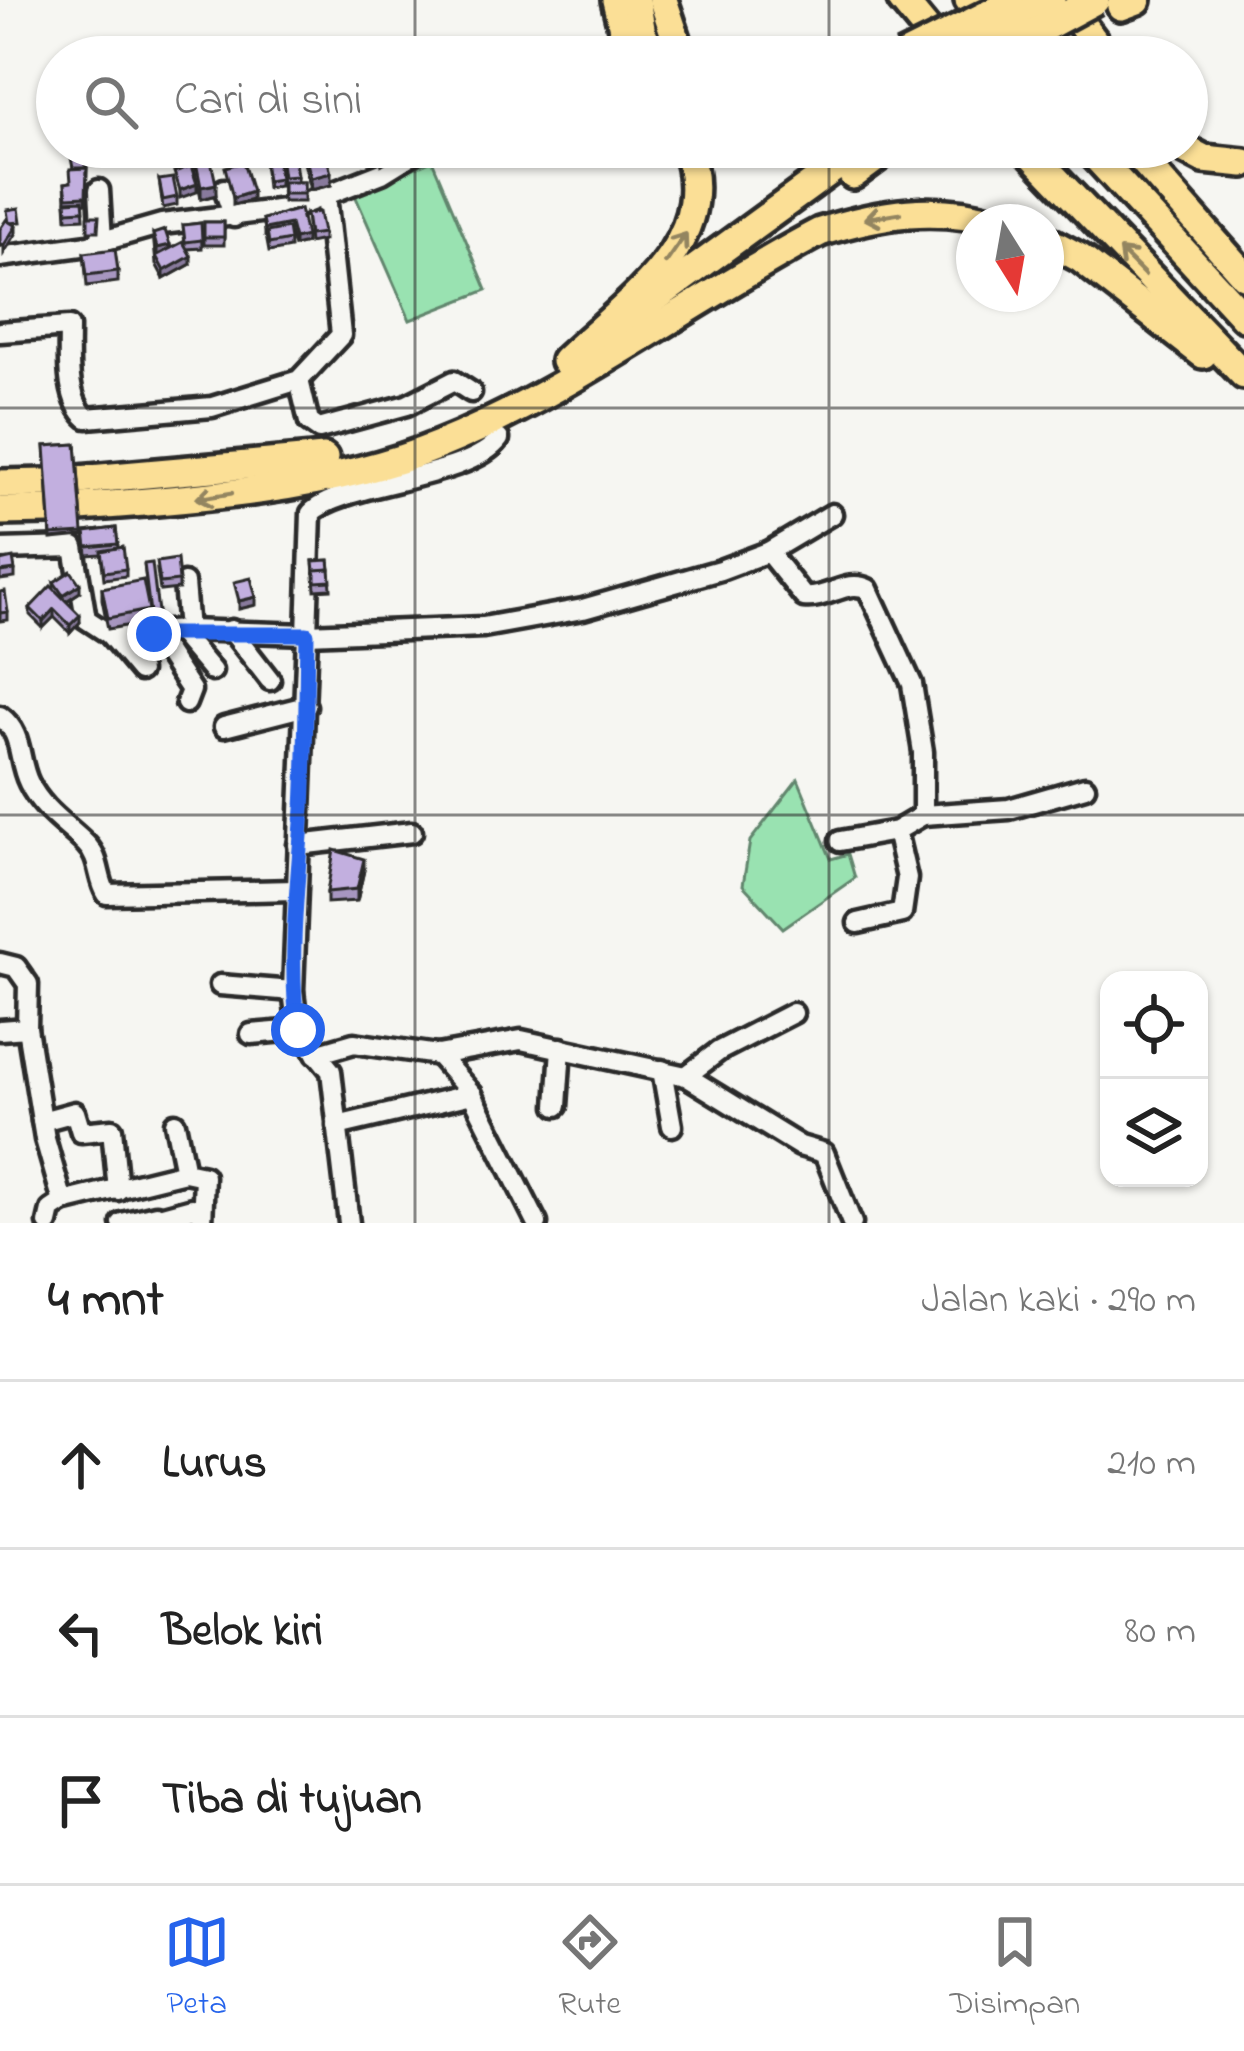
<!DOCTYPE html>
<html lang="id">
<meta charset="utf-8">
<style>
:root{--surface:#fff;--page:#f6f6f6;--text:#222;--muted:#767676;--line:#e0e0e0;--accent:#2563eb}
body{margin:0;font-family:"Indie Flower",sans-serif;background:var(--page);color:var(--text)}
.controls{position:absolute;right:36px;bottom:36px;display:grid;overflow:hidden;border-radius:24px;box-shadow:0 3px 9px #0004}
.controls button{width:108px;height:108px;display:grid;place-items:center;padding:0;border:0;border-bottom:3px solid var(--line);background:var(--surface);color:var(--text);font:60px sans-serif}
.compass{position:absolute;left:956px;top:204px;width:108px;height:108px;border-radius:50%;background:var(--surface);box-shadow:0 3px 9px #0004;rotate:169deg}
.stop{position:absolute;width:36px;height:36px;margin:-27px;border:9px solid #2563eb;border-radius:50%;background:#fff}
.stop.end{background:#2563eb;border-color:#fff;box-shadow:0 3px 12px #0008}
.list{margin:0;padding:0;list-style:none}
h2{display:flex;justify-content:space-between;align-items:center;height:156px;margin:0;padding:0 48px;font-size:51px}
h2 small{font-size:39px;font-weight:400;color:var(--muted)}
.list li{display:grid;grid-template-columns:78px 1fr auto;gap:36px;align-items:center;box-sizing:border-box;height:168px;padding:0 48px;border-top:3px solid var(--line)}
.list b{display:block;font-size:45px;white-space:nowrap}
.list em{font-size:39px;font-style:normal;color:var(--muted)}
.icon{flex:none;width:66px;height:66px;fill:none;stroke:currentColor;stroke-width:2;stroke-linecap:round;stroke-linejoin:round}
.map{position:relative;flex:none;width:1244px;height:1223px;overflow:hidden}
.search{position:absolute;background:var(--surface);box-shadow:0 3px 9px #0004;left:36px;right:36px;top:36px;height:132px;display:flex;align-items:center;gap:30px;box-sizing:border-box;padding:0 42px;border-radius:66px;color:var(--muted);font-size:45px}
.sheet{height:660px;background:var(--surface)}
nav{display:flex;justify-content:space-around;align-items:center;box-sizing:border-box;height:168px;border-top:3px solid var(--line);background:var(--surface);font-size:33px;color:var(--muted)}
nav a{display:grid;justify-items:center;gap:6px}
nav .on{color:var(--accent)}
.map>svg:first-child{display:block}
.green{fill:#99e2b1;stroke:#62866e;stroke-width:3}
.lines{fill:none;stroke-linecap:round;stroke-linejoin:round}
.minor-casing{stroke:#2b2b2b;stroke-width:27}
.highway-casing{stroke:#2b2b2b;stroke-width:36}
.minor{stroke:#f6f6f2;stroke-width:18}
.highway{stroke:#fbdf96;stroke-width:27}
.highway-bridge-casing{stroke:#2b2b2b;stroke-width:36;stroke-linecap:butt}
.highway-bridge{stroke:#fbdf96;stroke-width:27}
.wall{fill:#a796c0;stroke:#2b2b2b;stroke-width:3}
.shaded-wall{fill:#887a9c;stroke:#2b2b2b;stroke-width:3}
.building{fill:#c2afdf;stroke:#2b2b2b;stroke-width:3}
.oneway{stroke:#938560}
.route{stroke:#2563eb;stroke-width:15}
.grid{fill:none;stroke:#2b2b2b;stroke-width:3;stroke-opacity:0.55}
</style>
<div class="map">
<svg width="1244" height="1223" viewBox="0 0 1244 1223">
<rect width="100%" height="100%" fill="#f6f6f2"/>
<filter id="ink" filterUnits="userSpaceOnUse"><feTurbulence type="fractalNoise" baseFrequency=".00833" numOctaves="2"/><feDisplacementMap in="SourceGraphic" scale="24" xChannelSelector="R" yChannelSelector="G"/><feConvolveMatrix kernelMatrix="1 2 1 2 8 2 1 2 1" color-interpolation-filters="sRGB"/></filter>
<g filter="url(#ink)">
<g class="green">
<path d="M432,160l55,130 -77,30 -55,-125z"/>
<path d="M798,779l33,80 17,-5 7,24 -72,50 -40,-43 7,-44z"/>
</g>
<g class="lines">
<g class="minor-casing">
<g id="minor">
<path d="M224,189l10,28"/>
<path d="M99,190l3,51"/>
<path d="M0,257l89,-12 73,-21 131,-16 89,-35 42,-26"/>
<path d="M0,332l69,-5c0,27 -4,73 18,91l125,-11 87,-27 42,-45 -15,-140"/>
<path d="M299,380l10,42 10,7 88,-24 47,-24 17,11"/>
<path d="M499,439c-29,40 -157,43 -188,74l-4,121 176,-7 100,-18 137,-39 48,-18 64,-38"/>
<path d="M0,549l74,-2 12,72 23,15 79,-4 -4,-47"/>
<path d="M768,552l36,45c23,3 43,-19 64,-8l44,95 11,68v63l-27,16 -56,10"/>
<path d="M188,630l119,4 -14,357 5,39 33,41 18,152"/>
<path d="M231,630l39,50"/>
<path d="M179,632l33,39"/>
<path d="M109,634l31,37"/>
<path d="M154,634l37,56 -5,13"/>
<path d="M0,716c24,18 17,43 29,67 13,27 38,42 57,61 15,15 11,35 21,50l188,-4"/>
<path d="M224,727l82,-21"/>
<path d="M923,815l86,-6 76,-22"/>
<path d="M298,845l114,-13"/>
<path d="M858,923l44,-10 5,-35 -11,-47"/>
<path d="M0,963l16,4 12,17 -1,44 18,111 18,63"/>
<path d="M220,985l73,6"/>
<path d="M0,1030l27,-2"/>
<path d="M251,1034l47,-4"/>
<path d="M316,1054l38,-11 84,12 83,-15 165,36 114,70 24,7 28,70"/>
<path d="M438,1055l34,39 65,129"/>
<path d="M662,1070l10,56"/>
<path d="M686,1076l33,-25 74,-38"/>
<path d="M557,1106l4,-58"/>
<path d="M42,1121l33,-9 6,20 31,-3 6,61"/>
<path d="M175,1123l10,49"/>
<path d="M337,1126l135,-32"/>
<path d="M159,1217l33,-9"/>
<path d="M48,1223l3,-13 12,-8 122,-30 19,4 -2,47"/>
<path d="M122,1223l34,-8 4,8"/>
</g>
</g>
<g class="highway-casing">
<g id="highway">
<path d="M616,0l14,57"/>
<path d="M636,0l6,34 13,23"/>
<path d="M663,0l15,45 11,12"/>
<path d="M902,0l47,57"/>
<path d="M969,0l28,35"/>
<path d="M1063,0l43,57"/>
<path d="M1121,6l16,-6"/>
<path d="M1022,13l36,44"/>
<path d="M1025,147l219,228"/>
<path d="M1087,147l157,170"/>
<path d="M1131,147l113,128"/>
<path d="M1181,147l23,12 40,4"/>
<path d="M853,175l38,-28"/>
<path d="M1046,240l34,18 123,96"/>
<path d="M599,339l264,-192"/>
<path d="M565,361c61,-58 157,-119 121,-214"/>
<path d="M79,480l245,-22"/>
<path d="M0,484l47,-1"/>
<path d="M80,507c116,-8 251,-18 359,-62 130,-52 255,-147 381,-213 60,-19 116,-28 177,-10"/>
<path d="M0,511l49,-1"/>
</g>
</g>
<use href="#minor" class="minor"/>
<use href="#highway" class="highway"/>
<g class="highway-bridge-casing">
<g id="highway-bridge">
<path d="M902,57l115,-57"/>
<path d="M950,57l101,-57"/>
<path d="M989,57l106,-57"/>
</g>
</g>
<use href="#highway-bridge" class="highway-bridge"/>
</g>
<g class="wall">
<path d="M190,147h18l8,48 -15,4z"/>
<path d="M300,147h24l7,38 -20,5z"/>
<path d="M372,147h37l-27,17z"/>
<path d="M280,156l17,20v6h7v20h-21z"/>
<path d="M264,161l16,18v7l-13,2z"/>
<path d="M87,168l-1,35 -3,1 1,14 -17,1 -2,-36 6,-1z"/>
<path d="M159,180l18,17v8l-14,3z"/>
<path d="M300,209l6,34 -12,3 -5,-14 1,16 -21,4 -6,-33z"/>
<path d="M306,214l17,19v7l-14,3z"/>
<rect x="204" y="222" width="20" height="23"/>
<path d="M201,223l1,25 -15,1 4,15 -27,15 -8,-15 -3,-30 17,15 15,-4 -2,-20z"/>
<path d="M84,253l34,18v11l-31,4z"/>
<path d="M76,444l7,92 -32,3 -6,-93z"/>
<path d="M116,528l2,20 8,21v7l-22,3 -3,-25 -14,1 -2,-23z"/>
<path d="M329,560l2,29 -16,1 -2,-29z"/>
<path d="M0,561l15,9v8l-15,2z"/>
<path d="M144,564l14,48v7l-8,1 -1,-9v11l-41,7 -6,-30v-11l47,20z"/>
<path d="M157,570l22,11v8l-19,2z"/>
<path d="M54,582l26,10 -14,9 14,21 -10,11 -16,-16 -11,11 -13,-13v-7l24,-19z"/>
<path d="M0,592l8,20v8l-8,1z"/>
<path d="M364,870l-7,31 -30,2v-11z"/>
</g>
<g class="shaded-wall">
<path d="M396,147h13l-27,17v-8z"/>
<path d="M331,173v12l-20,5v-12z"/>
<path d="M197,184v8l-17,6v-8z"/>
<path d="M216,184v11l-15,4v-12z"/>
<path d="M252,192v8l-19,5v-7z"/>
<path d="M290,224v7l-25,5v-7z"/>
<path d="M16,226v8l-12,19v-8z"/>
<path d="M306,236v7l-12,3v-7z"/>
<path d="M170,245v7l-13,4v-8z"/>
<path d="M191,256v8l-27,15v-8z"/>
<path d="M80,584v8l-17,11v-8z"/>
<path d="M256,597v8l-17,4v-8z"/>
<path d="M54,609v8l-11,11v-7z"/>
<path d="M80,615v7l-10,11v-8z"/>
<path d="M364,859v11l-7,31v-12z"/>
</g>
<g class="building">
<path d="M193,147h15l8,37 -15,3z"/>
<path d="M303,147h21l7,26 -20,5z"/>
<path d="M377,147h19l-14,9z"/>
<path d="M294,154l3,22 -14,1 -3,-21z"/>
<path d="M86,156v12h-13l-2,-10z"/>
<path d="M277,159l3,20 -13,2 -3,-20z"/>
<path d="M243,162l9,30 -19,6 -8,-31z"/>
<path d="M191,166l6,18 -17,6 -6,-18z"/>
<path d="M87,168l-1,28 -19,1 -2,-14 6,-1 -1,-13z"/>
<path d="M173,178l4,19 -14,3 -4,-20z"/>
<rect x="283" y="182" width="21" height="12"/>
<path d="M83,200l1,10 -17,1 -1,-10z"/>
<path d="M19,208l2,14 -12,1 -2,-13z"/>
<path d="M300,209l6,27 -12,3 -4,-15 -25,5 -2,-10z"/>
<path d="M319,212l4,21 -14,2 -3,-21z"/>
<path d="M88,216h11l-1,15h-10z"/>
<path d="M6,220l10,6 -12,19 -4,-2v-14z"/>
<rect x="204" y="222" width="20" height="15"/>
<path d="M201,223l1,17 -17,2 -2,-17z"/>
<path d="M288,228l2,12 -21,4 -2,-12z"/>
<path d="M165,230l5,15 -13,3 -4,-14z"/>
<path d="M183,242l8,14 -27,15 -8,-15z"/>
<path d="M115,249l3,22 -31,4 -3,-22z"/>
<path d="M76,444l7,89 -32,2 -6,-89z"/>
<path d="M116,528l2,16 -31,3 -2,-15z"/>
<path d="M123,547l3,22 -22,3 -3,-21z"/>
<path d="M13,558l2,12 -15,2v-11z"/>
<path d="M177,559l2,22 -19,2 -3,-21z"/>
<path d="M329,560l1,9 -16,2 -1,-10z"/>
<path d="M152,563l6,49 -8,1 -6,-49z"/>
<path d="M330,569l1,12 -16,1v-12z"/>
<path d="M71,571l9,13 -17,11 -9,-13z"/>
<path d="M251,578l5,19 -17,4 -5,-19z"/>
<path d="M143,580l6,30 -41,8 -6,-30z"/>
<path d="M51,586l29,29 -10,10 -16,-16 -11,12 -13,-13z"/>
<path d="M5,591l3,21 -8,1v-21z"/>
<path d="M334,850l30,9 -7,30 -30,3z"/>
</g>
<defs><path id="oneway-shaft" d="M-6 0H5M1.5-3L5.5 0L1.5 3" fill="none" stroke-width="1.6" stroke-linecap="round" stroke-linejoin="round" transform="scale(3)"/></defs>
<g class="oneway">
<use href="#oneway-shaft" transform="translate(882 216) rotate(171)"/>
<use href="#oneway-shaft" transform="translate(676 248) rotate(-55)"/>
<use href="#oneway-shaft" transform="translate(1132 262) rotate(-135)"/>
<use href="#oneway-shaft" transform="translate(214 496) rotate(171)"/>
</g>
</g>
<g class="lines" filter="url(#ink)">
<path class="route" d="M154,634h153c-1,58 -1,117 -4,175 -5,74 -15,147 -5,221"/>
</g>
<path class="grid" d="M415,0v57M829,0v57M415,147v1076M829,147v1076M0,408h1244M0,815h1244"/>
</svg>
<div class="controls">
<button><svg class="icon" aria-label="locate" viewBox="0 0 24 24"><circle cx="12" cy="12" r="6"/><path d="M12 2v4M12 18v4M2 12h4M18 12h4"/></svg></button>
<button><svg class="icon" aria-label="layers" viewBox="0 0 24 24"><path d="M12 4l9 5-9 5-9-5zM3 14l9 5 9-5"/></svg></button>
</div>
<svg class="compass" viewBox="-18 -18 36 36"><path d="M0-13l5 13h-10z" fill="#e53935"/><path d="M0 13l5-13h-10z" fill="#767676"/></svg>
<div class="stop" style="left:298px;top:1030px"></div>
<div class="stop end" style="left:154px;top:634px"></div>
<div class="search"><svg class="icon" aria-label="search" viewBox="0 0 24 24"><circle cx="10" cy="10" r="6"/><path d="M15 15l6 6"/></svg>Cari di sini</div>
</div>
<section class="sheet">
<h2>4 mnt<small>Jalan kaki · 290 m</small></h2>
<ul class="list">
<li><svg class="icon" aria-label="ahead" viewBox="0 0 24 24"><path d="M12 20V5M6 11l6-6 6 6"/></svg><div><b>Lurus</b></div><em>210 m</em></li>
<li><svg class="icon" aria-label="left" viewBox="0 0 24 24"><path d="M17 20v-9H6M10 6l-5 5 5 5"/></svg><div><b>Belok kiri</b></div><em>80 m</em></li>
<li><svg class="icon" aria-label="arrive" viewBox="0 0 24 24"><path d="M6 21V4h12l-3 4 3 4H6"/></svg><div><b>Tiba di tujuan</b></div></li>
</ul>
</section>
<nav>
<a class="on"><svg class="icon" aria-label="map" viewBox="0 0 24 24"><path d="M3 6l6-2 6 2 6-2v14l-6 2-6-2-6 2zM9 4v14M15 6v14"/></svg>Peta</a>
<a><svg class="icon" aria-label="directions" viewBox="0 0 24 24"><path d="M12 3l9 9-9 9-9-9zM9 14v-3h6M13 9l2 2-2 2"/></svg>Rute</a>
<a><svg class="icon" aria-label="saved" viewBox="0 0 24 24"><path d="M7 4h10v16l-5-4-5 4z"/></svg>Disimpan</a>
</nav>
